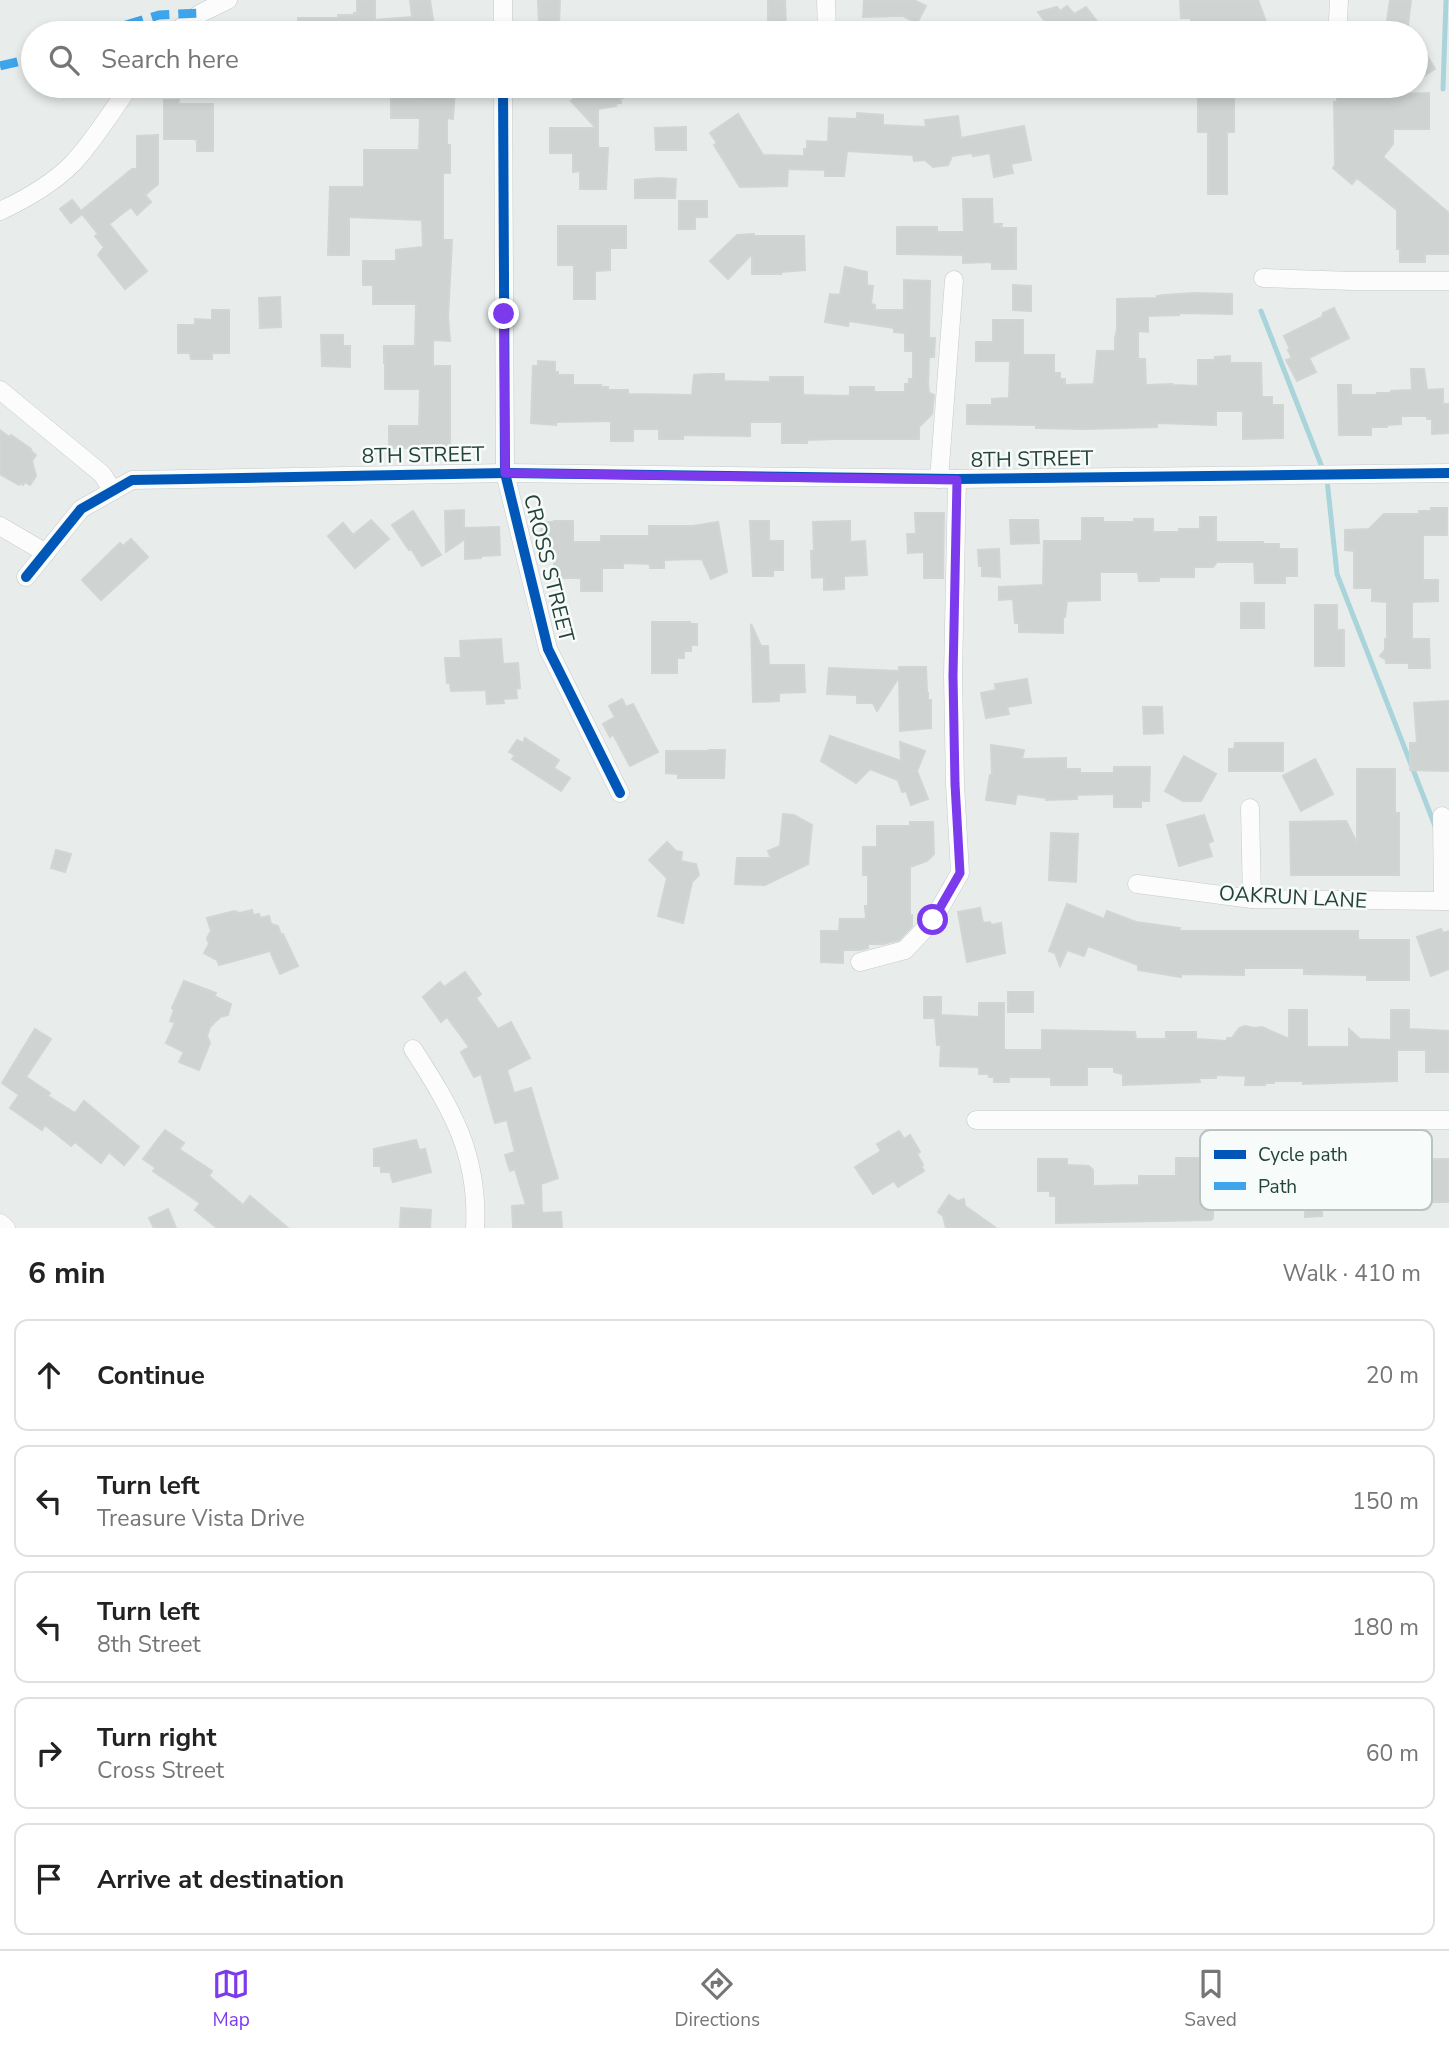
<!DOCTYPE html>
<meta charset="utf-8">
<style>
:root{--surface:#fff;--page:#f2f2f2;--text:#222;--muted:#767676;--line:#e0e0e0;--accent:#7c3aed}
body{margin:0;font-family:"Nunito Sans",sans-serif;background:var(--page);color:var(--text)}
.stop{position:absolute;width:21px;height:21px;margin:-16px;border:5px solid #7c3aed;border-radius:50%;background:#fff}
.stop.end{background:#7c3aed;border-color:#fff;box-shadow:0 2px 7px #0008}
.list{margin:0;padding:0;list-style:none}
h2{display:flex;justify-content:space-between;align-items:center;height:91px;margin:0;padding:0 28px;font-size:30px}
h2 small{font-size:23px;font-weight:400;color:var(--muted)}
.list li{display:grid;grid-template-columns:46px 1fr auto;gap:21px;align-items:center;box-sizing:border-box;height:112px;margin:0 14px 14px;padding:0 14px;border:2px solid var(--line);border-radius:14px}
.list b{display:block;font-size:26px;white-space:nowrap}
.list p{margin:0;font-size:23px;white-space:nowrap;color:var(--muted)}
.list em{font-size:23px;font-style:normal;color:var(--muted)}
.icon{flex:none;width:38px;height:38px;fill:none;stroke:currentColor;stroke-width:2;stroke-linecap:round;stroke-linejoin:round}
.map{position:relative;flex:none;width:1449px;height:1228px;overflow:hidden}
.search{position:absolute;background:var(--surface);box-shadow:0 4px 10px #0003;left:21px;right:21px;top:21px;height:77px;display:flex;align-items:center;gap:18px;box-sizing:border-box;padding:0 24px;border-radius:38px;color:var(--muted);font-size:26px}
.sheet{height:721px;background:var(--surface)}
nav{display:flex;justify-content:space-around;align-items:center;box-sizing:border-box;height:98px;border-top:2px solid var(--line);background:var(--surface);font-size:19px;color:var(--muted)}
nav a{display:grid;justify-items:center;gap:4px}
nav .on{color:var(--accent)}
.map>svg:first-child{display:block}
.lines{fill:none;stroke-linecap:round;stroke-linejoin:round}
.stream{stroke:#a9d4db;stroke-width:5}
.building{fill:#cfd4d2;stroke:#d1d6d4;stroke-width:2}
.minor-casing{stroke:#c5cac8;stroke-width:19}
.minor{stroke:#fcfcfc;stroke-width:18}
.quiet{stroke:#3ea4ec;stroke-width:9;stroke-dasharray:18 9;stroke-linecap:butt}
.cycleway-casing{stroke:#f7fbf9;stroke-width:15}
.cycleway{stroke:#0057b8;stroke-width:10}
.route{stroke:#7c3aed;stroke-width:9}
.labels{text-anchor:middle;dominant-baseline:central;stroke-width:5;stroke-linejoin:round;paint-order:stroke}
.street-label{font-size:21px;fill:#24423a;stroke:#f7fbf9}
.key{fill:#f7fbf9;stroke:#b8c4c0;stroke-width:2}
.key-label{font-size:19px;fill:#24423a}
</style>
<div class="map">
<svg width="1449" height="1228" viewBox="0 0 1449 1228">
<rect width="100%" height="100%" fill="#e8edeb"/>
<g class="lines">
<g class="stream">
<path d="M1443,89l3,-89"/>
<path d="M1261,311l66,169 10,94 98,252"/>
</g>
</g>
<g class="building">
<path d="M357,0h18v20l37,-3 -2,-17h20l5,33h-137v-15h40v-3h16v-2h3z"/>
<path d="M538,0h22l-1,25 -20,-1z"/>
<path d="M768,0h17l1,27h-18z"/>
<path d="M864,0h50l12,6 -9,17 -14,-7 -40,1z"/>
<path d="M1180,0h78l12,33h-25l-4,-9h-50v-6h-10z"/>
<path d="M1390,0h21l-3,25 -21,-4z"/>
<path d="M1067,6l7,8 12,-7 20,26h-52l-16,-21 19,-5 3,4z"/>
<path d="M1416,37l19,32 -19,12z"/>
<path d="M418,86h32v2h5l-2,31 -6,-1v27h3v28h-7v67h9l-4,77 2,24 -17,-1v26h17v82h-61v-22h30l1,-37h-35v-26h-1v-17h31l1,-42h-43v-19h-10v-24h33v-11l27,-3 -1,-27 -73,-3v38h-21l2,-68h34v-37h55l1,-32h-29v-20h27z"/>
<path d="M562,86h58l3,12h-3l1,5 -6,1 1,2 -18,3v39h10l-2,41h-26v-18l-7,1v-19h-23v-25h46l-25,-27 3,-2z"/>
<path d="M1429,93v36h-36v15l-10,13 66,56v41h-24v8h-25v-13h-3v-39l-40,-32 -5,6 -19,-16 2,-3 -1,-63h3v-6z"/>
<path d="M1198,99h36v33h-7v62h-19v-62h-10z"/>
<path d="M164,100h15l-1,4h35v47h-16v-11l-4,-1h-29z"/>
<path d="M857,113l26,2v10l43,2 -1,-7 33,-4 3,22 63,-12 7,34 -20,4 2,9 -19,4 -4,-24 -17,3 -1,-3 -20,3 -4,9 -15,2 -8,-7 -11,1 -1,-6 -66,-4 -3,25h-19v-6l-37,-1 -1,17 -47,1 -26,-42 3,-2 -7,-10 28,-19 25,41 41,1v-7h3v-8l21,1 1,-24 28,1z"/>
<path d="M686,127v23h-30l-1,-22z"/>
<path d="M158,135v49l-13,11 6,7 -14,13 -6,-8 -22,17 38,47 -22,18 -27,-34 6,-8 -9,-11 3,-2 -16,-20 -11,9 -11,-14 12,-9 9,11 51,-42h5v-33z"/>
<path d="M658,178l18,1 -1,19h-40v-18z"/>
<path d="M963,199h29l1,25h9l-1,4h15v41h-24v-7l-29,1v-8l-66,-1v-27h40v5h27z"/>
<path d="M679,201h28v16h-12v12h-16z"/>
<path d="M558,226h68v22h-16v22l-15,1v28h-21v-34h-16z"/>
<path d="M754,234v2h50l1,34 -24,2v2h-29v-20l-24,25 -18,-18 27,-26z"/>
<path d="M845,267l22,5v13l6,1 -2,18 4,1v5h29v-30l26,1 -1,57h6l-1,19h-5l-1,27 1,9 5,2 -2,19 -13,13v12h-83l-29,1v3h-25v-21h-32v14l-67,-1v4h-24v-10h-26v12h-22v-20l-55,1v3l-25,-2 2,-57h5v-5l17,1v10h3v3h15v10h28v2h7v3h20v4l64,1 2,-20 15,-1h15v7l46,1v-5h33v18l47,1v-9h24v5h31v-8h4v-5h4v-28h-8v-18l-11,-1v-4l-45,-7 -1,5 -23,-4 5,-28 10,1z"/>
<path d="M1013,285l18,1v25l-18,-1z"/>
<path d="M1196,293l36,1v20l-53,-1v2l-31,1v16l-10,-1v28h7l1,26 26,-1v1l26,1v-26h17v-3l15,-1v7h31l1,34h10v8h11v33l-40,1v-28h-27v14l-59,-2v4l-74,2 -47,-1v-3l-69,-1v-19h25v-6l17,-1 1,-37h-34v-19h17v-22h30v35h31v18h6v6h5v6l29,-1 3,-33h18v-13l2,-8v-31l40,-1v-2l7,-1z"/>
<path d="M280,297l1,30 -21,1 -1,-30z"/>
<path d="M1334,308l15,30 -40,20 7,14 -19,9 -11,-21 6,-2 -4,-8 2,-1 -6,-13 38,-19 1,-4z"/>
<path d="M212,310h17v43h-17v6h-21l-1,-6h-12v-28h17v-6l17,1z"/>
<path d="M321,335h22v11h7v21l-28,-1z"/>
<path d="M1411,369h13l3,21 16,-1v15h6v29l-17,1v-15h-5v-3h-26v8l-14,1v2h-16v8h-32l-1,-50h13v10h26v-2h14v-2l21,-1z"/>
<path d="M0,430l9,7 2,-2 20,14 1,3 4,3 -4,6 4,15 -6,9 -5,-3 -2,3 -2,-2 -2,2 -19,-11z"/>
<path d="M1431,508h16v27h-24v45h15v21l-26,1v37h17l1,29h-21v-5h-23v-3l-6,-4 5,-6v-11l2,-1v-36l-15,-1v-13h-18v-37l-9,-1v-20l24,-1 15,-15h35v-3h12z"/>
<path d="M464,510v18l35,-1 1,28 -19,1v2l-16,1v-20l-19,13 -1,-41z"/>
<path d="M413,511l28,44 -19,11 -11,-17 -2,1 -17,-25z"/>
<path d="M915,513h29l-1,65h-19v-26l-16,1 -1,-19h9z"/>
<path d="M1200,517h16v25h47v2h16v5h18v27h-12v7h-30l-1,-21h-37l-4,5h-19v10h-35v4h-20l-1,-9h-38v28l-33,1 -2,16h-2v16l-44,-1v-9h-4l-2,-24 -14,1v-13l44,-2 1,-44h38v-23h21v4h31v-3h19v13h26v-3h21z"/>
<path d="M371,520l18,19 -34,29 -27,-32 15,-13 10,12z"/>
<path d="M1010,520h28l1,23 -28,1z"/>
<path d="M554,521h19v21h28v-6h48v-10h44l25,-4 9,50 -16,7 -9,-20 -38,1v8h-14v-4l-27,-1v5h-21v23h-21v-13h-27v-18h-10v-6h-4l1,-25h5v-7h8z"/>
<path d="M750,521h19v20h14v29h-10v6h-20z"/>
<path d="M850,521v21l15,-1 2,34 -23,1v13l-20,1v-13l-12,1 -1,-27h3l-1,-29z"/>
<path d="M131,539l17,18 -47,43 -19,-20 38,-37 3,3z"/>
<path d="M999,549l1,28 -18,-1v-10h-3l-1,-16z"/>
<rect x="1241" y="603" width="23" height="25"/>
<path d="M1315,605h22v25h7v36h-29z"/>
<path d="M652,622h38v2h7v21h-6v6h-7v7h-7v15h-25z"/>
<path d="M751,624l10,22h7l1,19h35l1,27 -26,1v8l-26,1z"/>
<path d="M501,639l2,25 15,-1 2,25 -4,1 1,9 -14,1 1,4 -17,1 -1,-14 -35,1 -1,-8h-3l-2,-25h16l-1,-17z"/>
<path d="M899,667h27l1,26h1v7h3v28l-31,3 -1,-54 -22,34 -4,-8h-16v-8l-30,-1 2,-26 70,3z"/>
<path d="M1027,679l4,24 -24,4 2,7 -23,4 -5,-25 15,-3 -1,-6z"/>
<path d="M622,699l4,8 7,-3 25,48 -28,14 -17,-32 -3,3 -7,-13 12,-7 -6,-11z"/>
<path d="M1449,701v70l-39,-1v-27h7l-3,-40z"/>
<path d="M1143,707h19l1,26 -19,1z"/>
<path d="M830,736l71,25 -1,-19 25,9 -8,20 11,28 -17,6 -5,-14 -4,1 -4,-12 -28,-11 -14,14 -35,-22z"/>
<path d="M525,738l34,22 -5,8 16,10 -9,13 -49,-32 3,-4 -6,-3 8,-12 6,3z"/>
<path d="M1235,743h48v28h-54v-22h5z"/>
<path d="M991,745l33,5 -2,9 44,-1v11h14v4h34v-6h36l-1,34h-8v6h-27v-13l-37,1v4l-31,1v-2l-29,-4 -2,10 -29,-4 4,-25h2z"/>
<path d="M709,750h16l-1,28h-46v-4l-12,-1v-22h43z"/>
<path d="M1184,756l32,18 -15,27h-18l-18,-10z"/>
<path d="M1315,759l18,35 -32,17 -18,-35z"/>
<path d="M1357,769h38v44h4v62h-108l-1,-53 56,-1 11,22z"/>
<path d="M783,814l11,1 18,10 -4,39 -43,21 -30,-1 2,-26h34l-3,-7 12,-5z"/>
<path d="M1204,815l9,26 -5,2 4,13 -33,10 -12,-41z"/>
<path d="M910,822h23l1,32 -7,7 -17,6v48h2v11l-13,14 -16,4h-15v4l-8,2h-17v13l-22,-1v-31h18l1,-12h26l-1,-13h3v-31h-5v-28h14v-21h33z"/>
<path d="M1051,833l27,1 -2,48 -27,-2z"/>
<path d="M667,842l9,9 6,1 -1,9 15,3 3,11 -7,7 -9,41 -25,-7 9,-38 -18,-18z"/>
<path d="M56,850l15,4 -6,18 -14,-4z"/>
<path d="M1067,904l37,15 3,-8 29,11 44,6 -1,3h179v9h51v40h-42v-5l-63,-1v-6h-60v7l-63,-1v3l-43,-7v-5l-50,-19 -4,10 -17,-6 -7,16 -5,-13 -6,-2z"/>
<path d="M980,908l3,15 7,-1 1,3 10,-2 4,30 -38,9 -9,-50z"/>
<path d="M252,910l1,5 6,-1 1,4 9,-2 2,8 7,2 3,9 2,-1 15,32 -18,8 -10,-23 -51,14 -2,-5 -13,-7 5,-9 -2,-6 4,-7 -4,-13 27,-7 6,2z"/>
<path d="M1441,929l2,4 6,-2v38l-18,7 -14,-39z"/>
<path d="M465,972l16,22 -5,4 22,31 13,-7 19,36 -23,12 7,23 17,-5 27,90 -17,6 1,29 19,-1 1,16h-49l-1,-22 14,-1 -11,-36 -5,2 -5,-16 10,-3 -8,-32 -12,3 -14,-49 -7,3 -13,-25 8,-5 -22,-30 -6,5 -18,-25 17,-15 4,5z"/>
<path d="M184,981l32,12 -2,3 17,8 -3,11 -8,2 -10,10 -3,9 3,7 -11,27 -20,-8 5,-10 -18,-9 9,-20 -5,-2 4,-11 -2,-2z"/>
<rect x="1008" y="992" width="25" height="20"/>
<path d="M924,997h17v18l38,2v-14h25v47h38v-20l93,2 1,7h30v-7h30v7l31,2v-3h5l7,-10 6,-2 9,2 8,-1 27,12v-29h18v37h42v-18l11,10 31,1v-30h18v19l40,2v41h-23v-22h-29v31l-94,3v-3h-29v2h-9v2h-20l1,-9 -30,-1v3h-17l1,4 -77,3v-11l-9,-2v-5h-27v18h-36v-8h-42v5h-15v-5h-5v-3h-10v-7l-39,-1 1,-21h-4l-2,-27h-11z"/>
<path d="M35,1029l16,10 -25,38 24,16 -2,3 27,17 9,-12 55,46 -15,18 -15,-13 -8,11 -26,-21 -4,4 -26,-21 -3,5 -32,-22 9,-13 -17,-12z"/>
<path d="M165,1130l19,13 -5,6 33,22 -3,5 34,29 7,-9 38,32h-71l-22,-18 5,-7 -47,-32 3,-3 -13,-9z"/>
<path d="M899,1131l5,8 6,-4 10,17 -3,2 6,11 -2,1 3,5 -26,16 -4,-6 -21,13 -18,-27 26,-16 -4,-7z"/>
<path d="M416,1140l3,10 6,-1 6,23 -38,10 -3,-10h-9v-6h-7v-17z"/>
<path d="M1176,1158h70v5l33,-1v3l2,1h39v-2l9,1v-3h50v-2l70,-1v43h-35v-9l-62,1 -1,-9 -29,1v30l-17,1v-10h-5v-6h-10v-7h-22l-6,6 -9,-8 -11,11h-6l-23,-22v37l-2,2 -155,3v-27h-6v-5h-12v-32h29v6l22,1 4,4v16l46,-1v-9h37z"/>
<path d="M949,1195l9,6 6,-2 1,7 31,22h-50l-3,-12 -5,-4z"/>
<path d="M401,1208l30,2 -1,18h-30z"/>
<path d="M168,1209l8,19h-22l-5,-10z"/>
</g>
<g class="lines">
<g class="minor-casing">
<g id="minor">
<path d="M503,0v33"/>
<path d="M826,0l1,33"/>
<path d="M1338,20l1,-20"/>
<path d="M174,33l27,-20 27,-13"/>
<path d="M503,86l2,387 43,176 72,144"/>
<path d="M0,211c26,-12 51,-26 72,-47 22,-23 39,-52 58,-78"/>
<path d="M1263,278l90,3h96"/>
<path d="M0,390l102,84 11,17"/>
<path d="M939,479l15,-199"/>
<path d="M0,526l46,27"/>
<path d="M26,577l55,-68 51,-29 373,-7 452,6 492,-6"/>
<path d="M1250,808l2,91"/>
<path d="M1442,816l1,85"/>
<path d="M1137,884l115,15 197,2"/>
<path d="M860,962l45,-12 28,-30 27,-47 -5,-89 -2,-108 4,-197"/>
<path d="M413,1049c38,59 66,105 62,179"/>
<path d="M976,1120h473"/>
<path d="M0,1223l6,5"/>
</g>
</g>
<use href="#minor" class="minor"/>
<g class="quiet">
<path d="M100,33l59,-18 42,-2"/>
<path d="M0,66l33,-8"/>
</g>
<g class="cycleway-casing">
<g id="cycleway">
<path d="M503,86l2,387 43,176 72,144"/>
<path d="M26,577l55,-68 51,-29 373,-7 452,6 492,-6"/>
</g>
</g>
<use href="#cycleway" class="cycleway"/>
</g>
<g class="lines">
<path class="route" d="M504,314l1,159 452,7 -4,196 2,108 5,89 -27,47"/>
</g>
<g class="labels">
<g class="street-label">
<text transform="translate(423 455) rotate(-1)">8TH STREET</text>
<text transform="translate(1032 459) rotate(-1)">8TH STREET</text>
<text transform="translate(549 568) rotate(76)">CROSS STREET</text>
<text transform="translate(1293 897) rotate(3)">OAKRUN LANE</text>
</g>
</g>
<rect x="1200" y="1130" width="232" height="80" rx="10" class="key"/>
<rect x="1214" y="1150" width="32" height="9" fill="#0057b8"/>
<rect x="1214" y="1182" width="32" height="8" fill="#3ea4ec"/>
<g class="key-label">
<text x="1258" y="1161">Cycle path</text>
<text x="1258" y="1193">Path</text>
</g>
</svg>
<div class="stop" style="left:933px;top:920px"></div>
<div class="stop end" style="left:504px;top:314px"></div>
<div class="search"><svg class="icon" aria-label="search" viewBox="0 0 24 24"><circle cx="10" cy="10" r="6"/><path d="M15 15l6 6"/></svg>Search here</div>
</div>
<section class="sheet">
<h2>6 min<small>Walk · 410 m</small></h2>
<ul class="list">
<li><svg class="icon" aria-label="ahead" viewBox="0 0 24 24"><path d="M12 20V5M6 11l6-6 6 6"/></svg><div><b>Continue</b></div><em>20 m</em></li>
<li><svg class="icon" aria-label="left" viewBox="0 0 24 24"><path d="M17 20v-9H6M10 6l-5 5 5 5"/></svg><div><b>Turn left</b><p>Treasure Vista Drive</p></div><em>150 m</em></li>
<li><svg class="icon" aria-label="left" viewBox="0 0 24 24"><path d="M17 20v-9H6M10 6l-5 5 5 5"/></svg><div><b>Turn left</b><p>8th Street</p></div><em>180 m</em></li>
<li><svg class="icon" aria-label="right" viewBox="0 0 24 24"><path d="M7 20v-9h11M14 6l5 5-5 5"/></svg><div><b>Turn right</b><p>Cross Street</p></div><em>60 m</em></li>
<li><svg class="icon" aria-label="arrive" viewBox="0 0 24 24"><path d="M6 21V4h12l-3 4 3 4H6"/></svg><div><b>Arrive at destination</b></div></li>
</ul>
</section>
<nav>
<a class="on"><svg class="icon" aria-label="map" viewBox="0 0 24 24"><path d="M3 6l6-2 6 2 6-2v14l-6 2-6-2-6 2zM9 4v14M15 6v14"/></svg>Map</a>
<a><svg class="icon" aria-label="directions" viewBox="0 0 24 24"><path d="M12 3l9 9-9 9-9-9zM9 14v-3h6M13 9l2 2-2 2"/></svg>Directions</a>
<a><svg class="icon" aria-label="saved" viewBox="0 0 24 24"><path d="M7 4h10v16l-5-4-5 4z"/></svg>Saved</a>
</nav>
